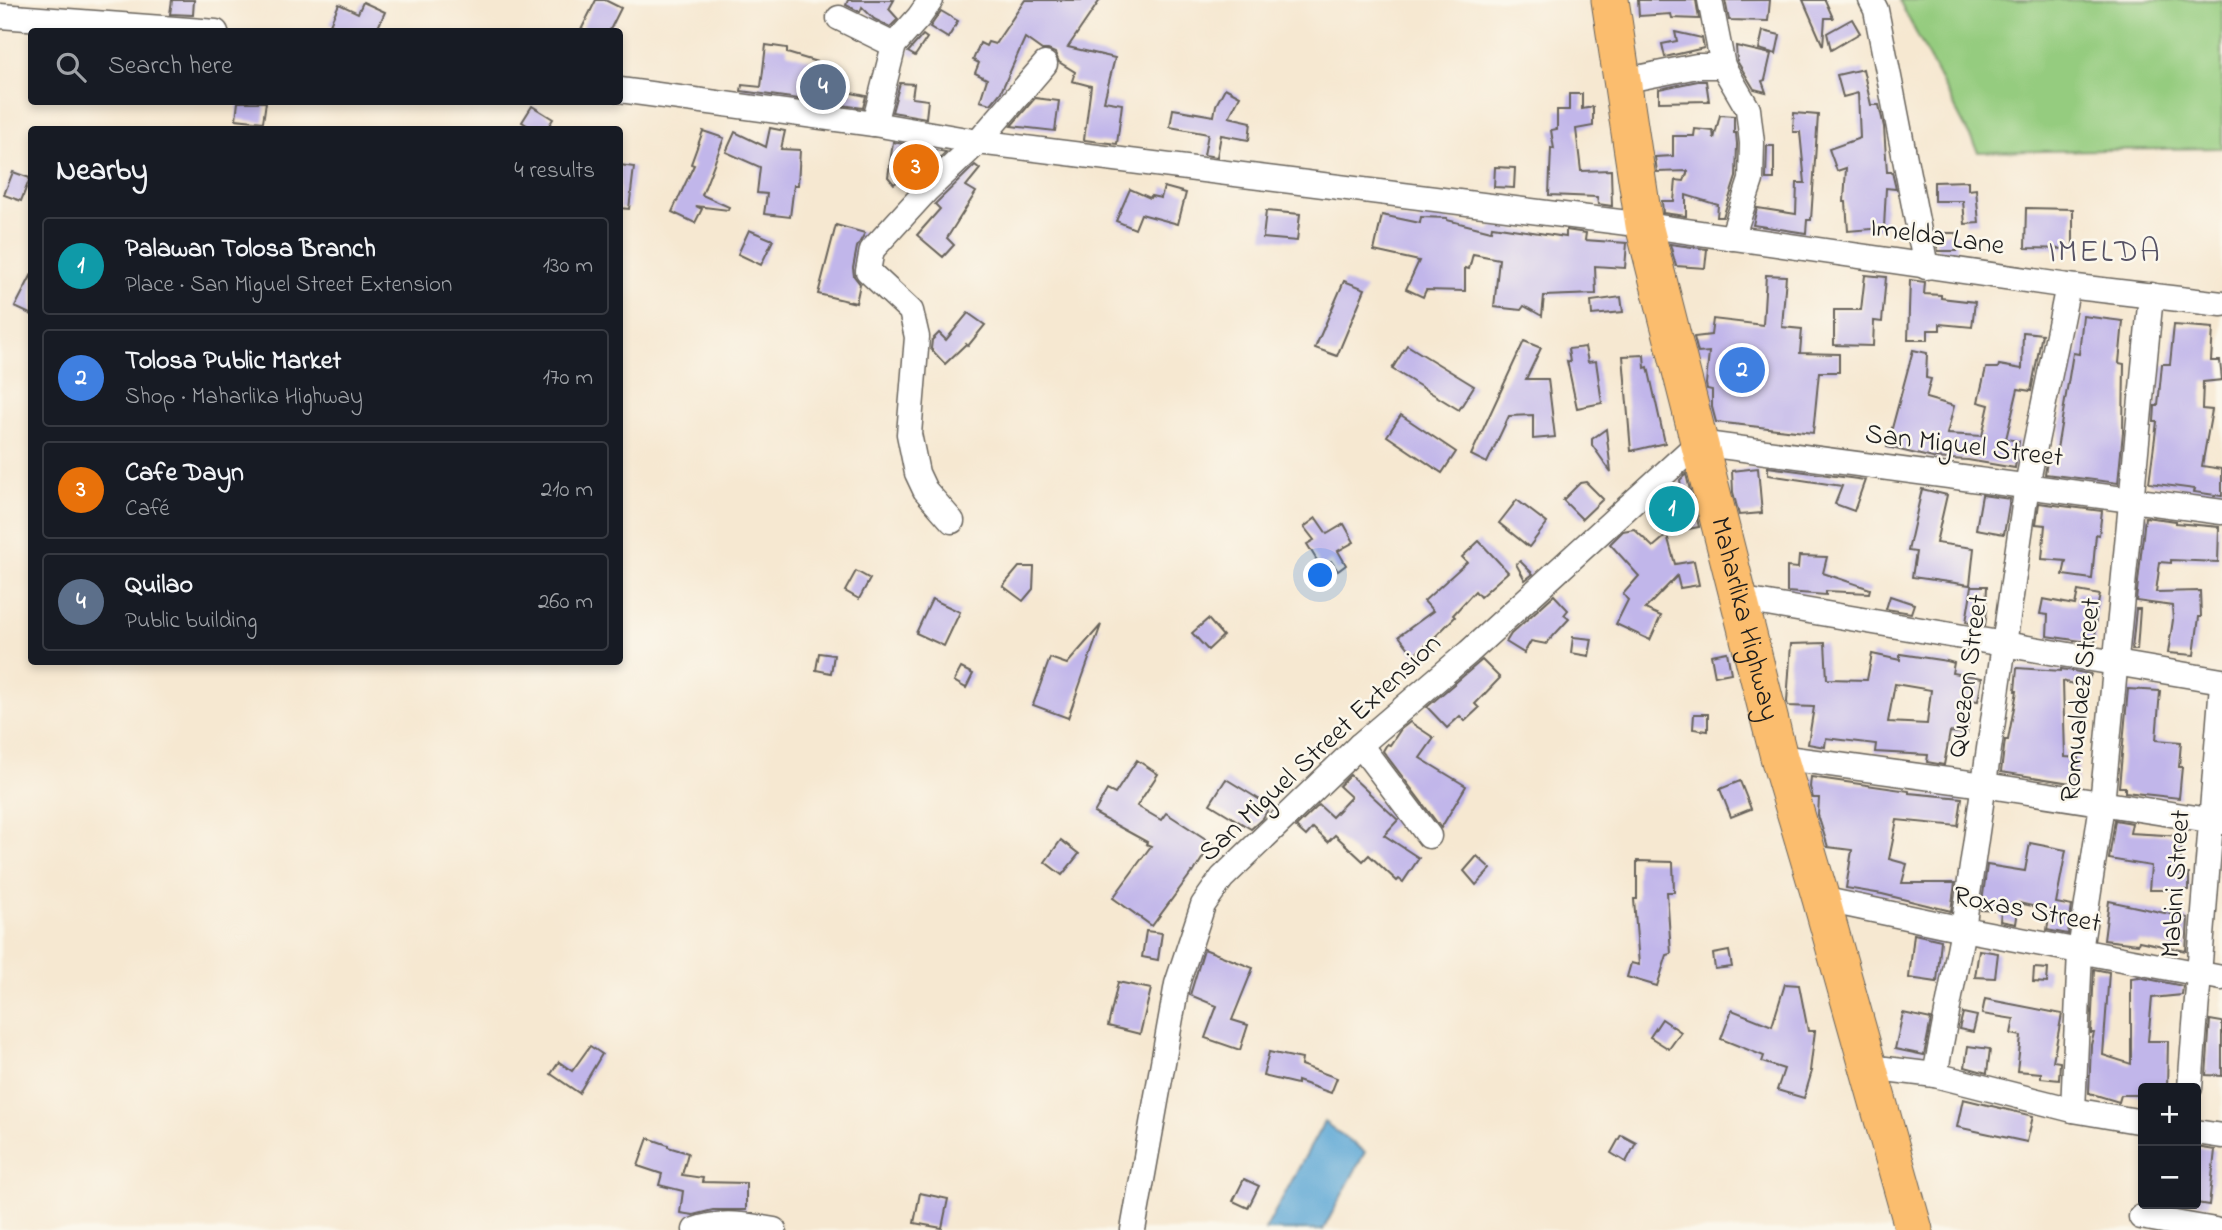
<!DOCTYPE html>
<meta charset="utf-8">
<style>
:root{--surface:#171b24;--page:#20242c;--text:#f1f3f6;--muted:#9ea1a6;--line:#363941;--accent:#2563eb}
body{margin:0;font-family:"Indie Flower",sans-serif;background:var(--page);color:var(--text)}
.controls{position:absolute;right:21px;bottom:21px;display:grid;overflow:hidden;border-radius:7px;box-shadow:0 4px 10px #0003}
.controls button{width:63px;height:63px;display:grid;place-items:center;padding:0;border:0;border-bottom:2px solid var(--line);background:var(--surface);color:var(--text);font:35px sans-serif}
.you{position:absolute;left:1321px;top:576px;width:24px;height:24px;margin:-18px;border:5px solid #fff;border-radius:50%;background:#1a73e8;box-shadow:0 0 0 10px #1a73e833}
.badge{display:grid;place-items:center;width:46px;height:46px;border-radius:50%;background:var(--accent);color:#fff;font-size:23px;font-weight:700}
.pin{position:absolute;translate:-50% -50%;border:4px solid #fff;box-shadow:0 2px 7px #0006}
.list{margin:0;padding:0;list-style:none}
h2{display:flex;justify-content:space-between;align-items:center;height:91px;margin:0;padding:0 28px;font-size:30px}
h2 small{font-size:23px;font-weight:400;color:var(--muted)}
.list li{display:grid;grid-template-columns:46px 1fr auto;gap:21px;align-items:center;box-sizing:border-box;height:98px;margin:0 14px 14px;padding:0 14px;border:2px solid var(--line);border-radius:7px}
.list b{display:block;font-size:26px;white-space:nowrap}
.list p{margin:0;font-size:23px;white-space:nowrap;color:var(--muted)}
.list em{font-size:23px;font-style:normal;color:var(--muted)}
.icon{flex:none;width:38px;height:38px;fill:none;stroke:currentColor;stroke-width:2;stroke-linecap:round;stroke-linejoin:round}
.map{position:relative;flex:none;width:2222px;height:1230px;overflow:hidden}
.search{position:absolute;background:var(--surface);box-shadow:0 4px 10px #0003;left:28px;top:28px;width:595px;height:77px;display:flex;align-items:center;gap:18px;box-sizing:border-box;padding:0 24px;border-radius:7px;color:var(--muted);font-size:26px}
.panel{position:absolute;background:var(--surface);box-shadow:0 4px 10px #0003;left:28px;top:126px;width:595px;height:539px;border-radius:7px}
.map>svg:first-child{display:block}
.green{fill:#95cc7f;stroke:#58744e;stroke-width:2}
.water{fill:#5da7d5;stroke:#3c6278;stroke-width:2}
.building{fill:#c1b6ea;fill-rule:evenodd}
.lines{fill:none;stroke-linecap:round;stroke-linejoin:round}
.minor-casing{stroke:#68635b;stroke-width:27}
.highway-casing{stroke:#68635b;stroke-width:39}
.minor{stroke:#fff;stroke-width:24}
.highway{stroke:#fbbd6e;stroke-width:37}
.labels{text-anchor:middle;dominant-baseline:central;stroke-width:5;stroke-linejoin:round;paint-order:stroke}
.street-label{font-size:28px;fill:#1c1c1c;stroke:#fbf7ec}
.quarter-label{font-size:32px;letter-spacing:2px;fill:#565264;stroke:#fbf7ec}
</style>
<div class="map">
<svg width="2222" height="1230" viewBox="0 0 2222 1230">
<rect width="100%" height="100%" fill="#fbf7ec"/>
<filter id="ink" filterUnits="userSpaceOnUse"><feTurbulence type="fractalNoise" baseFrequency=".0143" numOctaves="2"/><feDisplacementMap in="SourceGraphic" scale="14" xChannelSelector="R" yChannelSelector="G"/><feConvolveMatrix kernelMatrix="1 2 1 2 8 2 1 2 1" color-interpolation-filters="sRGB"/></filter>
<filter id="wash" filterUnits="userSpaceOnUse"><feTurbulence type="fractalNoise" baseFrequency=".00686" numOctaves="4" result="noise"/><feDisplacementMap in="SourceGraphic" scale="28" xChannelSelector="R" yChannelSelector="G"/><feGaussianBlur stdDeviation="1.57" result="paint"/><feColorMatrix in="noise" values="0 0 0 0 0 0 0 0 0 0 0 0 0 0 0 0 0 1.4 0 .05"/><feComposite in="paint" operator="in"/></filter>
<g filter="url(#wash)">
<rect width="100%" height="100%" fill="#f6e8d1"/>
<path class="green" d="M1899,0h323v148l-244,4z"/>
<path class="water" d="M1324,1122l41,30 -42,78h-58z"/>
<g id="blocks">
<g class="building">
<path d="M172,0h22l-1,15 -23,-1z"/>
<path d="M596,0h9l16,8 -12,24h-29z"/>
<path d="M848,0h46l-5,9 9,10 -8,8 -16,-8 -12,-12 -2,5 -14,-7z"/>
<path d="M1025,0h75l-32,47 47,11 -11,43 18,3 -5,40 -33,-4 7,-54 -19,-5 3,-9 -16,-10 -4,-9 -7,-3h-6l-17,-12 -24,54 -10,12 -11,-3 7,-22 -12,-6 4,-10 -6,-3 7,-17 6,3 2,-4 7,2z"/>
<path d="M1638,0h58l3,19 -27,-1 -1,-4 -32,2z"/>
<path d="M1725,0h45l-2,21 -39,-1z"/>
<path d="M1803,0h22l8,18h-8l-2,28z"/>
<path d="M363,2l22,10 -9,20h-31l-15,-8 9,-20 19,9z"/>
<path d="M941,11l17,10 -10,17 -18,-11z"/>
<path d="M1852,19l8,14 -29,17 -4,-17z"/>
<path d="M1763,31l17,4 -4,19 -17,-5z"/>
<path d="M1675,32l27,6 2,10 -39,9 -3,-13 15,-3z"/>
<path d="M923,35l4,3 -12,18 -7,-4z"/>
<path d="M766,45l21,3v5l30,9 -5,17 22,4 -1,6 33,7 -3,12 -122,-17 1,-6 19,2z"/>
<path d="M1736,46l35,8 -6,26 -3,1 4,11 -12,-3 -17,-28z"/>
<path d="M1863,69l8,36h8l5,22 3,45h5l4,17 -10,-1 -2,40 -36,3 -2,-29h-2l2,-34 -9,3 -8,-22 31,-11 -2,-45 -15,4 -6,-22z"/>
<path d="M1698,81h8l3,20 -50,1v-13z"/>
<path d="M900,83l14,1 -2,14 16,2 -2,18 -34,-6z"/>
<path d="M1225,88l15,8 -11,21 22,5 -2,18 -28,-5 -4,22 -13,-2 4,-21 -38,-7 3,-18 41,7 2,-11z"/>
<path d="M1569,94h13v15l11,-2v19l-17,3 5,42 30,-1 1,36 -14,-2 -1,-7 -48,-2 2,-47 3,1 -3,-19 6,-1v-19h12z"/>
<path d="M1035,98l24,3 -4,30 -44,-5z"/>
<path d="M238,102h28l-3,20 -27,-3z"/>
<path d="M532,106l21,13 -7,11h-11l-13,-8z"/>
<path d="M1794,113l24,2 -7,105h-4l-1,13 -53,-8 4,-17 39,6 1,-31h8l-5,-51h-7z"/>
<path d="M1720,115l14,1v17h2l1,11 -1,33 -13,40h-6l1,-12 -32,-10v21l-23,-3 -1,-12h12l2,-21 8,1 4,-10 -31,1 -2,-15 18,-1v-20h21l1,-7 18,2 1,8z"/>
<path d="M770,128l15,3 -4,18 19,1 -2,35h-4l-4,32 -26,-3 3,-20 -10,-1 3,-26 -34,-15 9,-20 31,15z"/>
<path d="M703,131l21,7 -22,57 27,12 -1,3 -32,-4 6,3 -7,14 -23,-11 22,-47 -3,-1z"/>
<path d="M893,142l53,10 -38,36 -7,-9 -7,5 -6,-7z"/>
<path d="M1767,146h7v33h-8z"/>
<path d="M620,165l14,2 -5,42 -9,-1z"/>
<path d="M975,165l5,4 -14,17 10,6 -29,46 7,7 -11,12 -26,-22 23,-26 -5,-5z"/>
<path d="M1495,167l20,1 -1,20 -20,-1z"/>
<path d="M13,172l17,6 -9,23 -17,-6z"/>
<path d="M1968,181v9l8,-1 3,34 -14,1 -2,-23h-29v-19z"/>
<path d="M1164,187l22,6 -8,31 -37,-10 -6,15 -19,-8 14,-32 20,9 1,-2 10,2z"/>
<path d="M2026,208l47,1v40l-48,-1z"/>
<path d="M1266,211l34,3 -3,27 -34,-3z"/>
<path d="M1382,215l38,8 1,-6 26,1v2l44,11 1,-5 74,11v-7l20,3 -1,7 42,3 -2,25 -30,-2 1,28 -52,2 -2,20 -18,-10 -3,4 -27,-3 5,-48 -26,-5 -4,15 -4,-1v23l-39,-1 -3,7 -17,-8 13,-28 -45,-10z"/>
<path d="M836,225l29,8 -8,14 -4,21 1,8 6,8 -4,19 -38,-9z"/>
<path d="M749,230l24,10 -12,25 -23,-11z"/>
<path d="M1935,233h22v18h-19z"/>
<path d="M1670,244l37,5 -2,19 -29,-2z"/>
<path d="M32,274v41l-17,-8z"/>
<path d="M1766,275l20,1 -4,51 20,2 -2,24 39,1v18h-20l-6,61 -97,-11 -4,-15v-17l-5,-1 -1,-5 3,-32 -11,1 -4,-16 17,-2 2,-16 50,6z"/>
<path d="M1865,275l21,2 -4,45 -8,-1 -1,25 -39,-1v-35h27z"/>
<path d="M1910,280l15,2 -1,12 17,1v3l34,4 -3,25 -32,-3v6h-12v10h-20z"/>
<path d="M1344,281l21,8 -28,67 -22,-8z"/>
<path d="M1621,297l2,15 -31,3 -1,-14z"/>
<path d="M968,313l17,12 -17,21 -2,-2 -21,20 -14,-15 1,-9 7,-7 7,7z"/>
<path d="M2083,316l40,5 -4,42 5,1 -1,68 -5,51 -73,-9 3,-19h8l17,-102 6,1z"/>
<path d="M2174,325l39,3 -2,33h9l2,19 -19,2 -1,27 10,1 -10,56 20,3v27l-28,-4 1,-3 -46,-6 8,-61h-3l1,-16h3l4,-42h8z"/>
<path d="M2023,332l19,2 -11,57 -13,-2 -12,50 13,2 -4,27 -47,-8 -35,-2 -46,-11 26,-97 14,3 -1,25 5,1 -5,19 28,8 -7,28 35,2 7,-31 -11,-3 8,-34h12l1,-3 23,4z"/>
<path d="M1524,341l17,7 -15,31h22l7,58 -22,2v-24l-24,1 -22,47 -16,-8z"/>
<path d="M1407,345l67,41 -15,24 -67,-41z"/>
<path d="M1585,347l3,15 8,-1 6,42 -25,5 -10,-47 3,1 -2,-13z"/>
<path d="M1644,355l1,13 3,-1 17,76 -34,8 -8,-95z"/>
<path d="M1401,415l55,37 -14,21 -55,-37z"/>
<path d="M1606,429l5,43 -19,-27v-6z"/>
<path d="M1768,467l97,13 -11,31 -19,-7 7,-18 -74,-11z"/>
<path d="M1758,468l4,45 -23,2 -6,-23 -1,-21z"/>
<path d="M1686,474l13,53 -11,2 -8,-49z"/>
<path d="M1586,482l17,17 -21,20 -19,-19 17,-17z"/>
<path d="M1922,489l25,6 -11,48 38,5 -4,37 -58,-8 4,-25 -8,-1z"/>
<path d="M1982,495l28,4 -6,35 -28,-5z"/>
<path d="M1517,500l30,23 -18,24 -30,-24z"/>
<path d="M2039,503l63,8 -3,24 -3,-1 -4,45 -29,-4 3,-14 -24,-2 3,-34 -9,-1z"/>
<path d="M2145,517l31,4v2l43,4 -1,35 -47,-2v3l-11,-1 -4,30 44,-1 1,26h-2l-5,38 -26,-2 5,-33 -1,-14 -36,-5z"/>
<path d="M1316,518l11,16 17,-10 10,18 -16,9 8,14 -8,6 -7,-10 -10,6 -14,-23 7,-4 -10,-13z"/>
<path d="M1634,529l19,18 14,-12 8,29 19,-3 5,24 -19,3 -3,-12 -32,33 16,7 -11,24 -34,-16 12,-24 -5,-6 16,-18 -29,-32 13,-13z"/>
<path d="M1479,541l29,31 -28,25 -5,-6 -22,24 2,2 -25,25 -16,13 -15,-19 34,-25 -9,-10 43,-39 -5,-5z"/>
<path d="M1799,556l28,1 -4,16 47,16 -1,4 -43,-2v4l-39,-3v-25l11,1z"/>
<path d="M1520,561l13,13 -8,6 -9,-16z"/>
<path d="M1019,567h15l-1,22 -10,12 -20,-15z"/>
<path d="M856,571l14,8 -11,20 -14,-8z"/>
<path d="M1972,586h15l-1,23h1l-2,17 -19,-4z"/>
<path d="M2078,591l22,4 -4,18 -1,30 -48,-7 1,-21 -8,-1 3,-15 32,6z"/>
<path d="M1554,595l14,15 -4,5 5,4 -23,25 -15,-3 -7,12 -18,-11 5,-8z"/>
<path d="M1890,596l24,8 -3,9 -25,-4z"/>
<path d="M932,599l28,13 -16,34 -28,-13z"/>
<path d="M2136,609h4l-3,41h-5z"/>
<path d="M1208,619l15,17 -15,14 -16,-17z"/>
<path d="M1101,625l-33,93 -35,-13 17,-47 17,6z"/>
<path d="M1573,637l19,2 -3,17 -18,-3z"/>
<path d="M1825,643l2,36 40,1 5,-26 28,6v-6l47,7 7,2 -2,10 30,5 -4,23 -7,-1 -4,34 -17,-2 -6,33 -17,-3 1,-7 -53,-3 1,-8 -50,-6 -1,9 -17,-3 6,-37 -26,-1 -1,-4 4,-58zM1895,684l36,6 -4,34 -39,-2z"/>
<path d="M1727,652l4,21 -16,3 -4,-21z"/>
<path d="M819,653l15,2 -3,18 -15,-3z"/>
<path d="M1482,660l18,18 -25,26 4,4 -14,13 -5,-5 -13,12 -20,-21z"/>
<path d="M961,668l12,6 -7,14 -12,-7z"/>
<path d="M2017,668l44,3v-2l30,5 -5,14 -23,-7 2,76 14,1 -2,26 -76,-12 4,-32h3l9,-49h-2z"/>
<path d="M2128,689l32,2 -4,49 25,2 -2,25h3l-3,31 -54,-6v-5h-6z"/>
<path d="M1694,714h14v17l-15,-2z"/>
<path d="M1410,722l24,16 -14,20 46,28 -25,42 -58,-77 4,-7 3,1 11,-16z"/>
<path d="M1137,760l21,14 -21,32 24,14 5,-7 46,30 -19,30 -1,-1 -40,54 -39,-28 38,-52 -5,-2 1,-2 -53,-29 13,-23 8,4z"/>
<path d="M1350,775l48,45 -14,15 35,23 -16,24 -4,-3 -2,2 -28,-26 -6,6 -28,-26 -7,7 -15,-14 -7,8 -10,-9 23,-22 13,12 19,-20 -12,-11z"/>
<path d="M1811,777l98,14v2l53,5 -4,28 -61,-6 -8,39 18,5 -5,19h53l-4,28 -69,-17 -36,-6 6,-38 -24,-3 -10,-32 1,-17h-6l-3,-11z"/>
<path d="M1226,779l44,27 -7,12 -12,11 -41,-25z"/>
<path d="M1740,781l11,28 -20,8 -11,-28z"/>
<path d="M2115,820l17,3 -2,10 52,3 -2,38h9v16h-40l2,-24 -42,-7z"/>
<path d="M1061,840l18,14 -17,21 -17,-13z"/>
<path d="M2030,843l36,7 -10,53 16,3 -4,28 -21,-4 3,-20 -31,-7 -3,21 -16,-3 1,-10 -20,-1 6,-45 38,6z"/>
<path d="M1477,856l14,13 -15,16 -12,-14z"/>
<path d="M1637,861l36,1 1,30h-7l4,62 -4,1 -10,31 -30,-9 4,-14 8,2 -5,-66h3z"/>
<path d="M2109,901l79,17 -2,33 -47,-10 -1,3 -34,-4z"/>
<path d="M1146,931l16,2 -4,27 -16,-3z"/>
<path d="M1914,934l27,6 -4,42 -28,-4z"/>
<path d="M1204,949l49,19 -21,52 16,5 -8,25 -35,-12 12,-32 -27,-11z"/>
<path d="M1979,950l19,3 -3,25 -20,-1z"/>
<path d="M1729,951l3,16 -17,2 -2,-15z"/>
<path d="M2034,968l14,1 -1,14 -14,-1z"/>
<path d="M2094,969l15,3 -6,83 28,9v-86l7,-1 45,9 -1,9 -30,3 -4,43h20l-1,47h-24v7h-22l-2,7 -30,-9 2,-48 3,-12h-3z"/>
<path d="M1118,982l33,7 -11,45 -32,-8z"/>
<path d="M1785,984l14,1 9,46h7l-5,40h2l-8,27 -27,-8 7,-21 -22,-7 2,-6 -43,-17 11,-29 40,16z"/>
<path d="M1985,999l77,15 -9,47 7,1 -1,18 -18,-2v-5l-24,-2 4,-35 -10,-2 3,-15 -32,-5z"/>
<path d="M1903,1013l28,6 -7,36 -29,-6z"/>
<path d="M1963,1013l14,3 -4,16 -14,-3z"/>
<path d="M1662,1019l19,13 -12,17 -19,-12z"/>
<path d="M2210,1020l12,2v54l-16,-1z"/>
<path d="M590,1046l12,8 -23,39 -28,-19 8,-12 13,9z"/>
<path d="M1968,1046l22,3 -3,24 -22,-6z"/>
<path d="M1269,1052l33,7 -1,6 36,13 -6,15 -34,-12v3l-34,-8z"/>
<path d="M1963,1099l70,17 -6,26 -70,-15z"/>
<path d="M1621,1135l15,8 -10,19 -15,-9z"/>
<path d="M648,1138l20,7v2l20,6 -6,22 21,3 -1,4 44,1v27h-33l-20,5 -13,-2 3,-22 -24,-6 3,-11 -24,-8z"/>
<path d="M2196,1147l19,3 -6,55 -13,-2z"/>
<path d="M1244,1179l15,7 -11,22 -15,-7z"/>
<path d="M920,1193l28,6 -6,29 -28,-5z"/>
</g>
</g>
</g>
<g filter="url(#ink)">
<use href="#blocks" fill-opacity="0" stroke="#68635b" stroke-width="2"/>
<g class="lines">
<g class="minor-casing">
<g id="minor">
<path d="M1710,0l13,66"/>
<path d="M1871,0l5,10 50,257"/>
<path d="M0,16l216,16"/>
<path d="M839,18l55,27"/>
<path d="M1622,81l75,-15h26l25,43 4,34 -1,37 -19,58"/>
<path d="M620,90l254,34 104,18 666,83 424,61 154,18"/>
<path d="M874,124l20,-79 25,-28 12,-17"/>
<path d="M952,521l-27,-31 -8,-17 -8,-39 8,-97 -6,-26 -43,-40 4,-21 55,-60 51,-48 67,-78"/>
<path d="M1738,599l484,82"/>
<path d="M1360,745l69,91"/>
<path d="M1779,757l205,28 238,37"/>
<path d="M1821,899l142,30 259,49"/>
<path d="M1869,1067l66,8 138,35 70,12"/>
<path d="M1935,1075l28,-146 64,-444 41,-199"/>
<path d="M2190,1088l32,-404"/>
<path d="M2073,1110l7,-159 22,-147 49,-509"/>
<path d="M2196,1132l26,4"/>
<path d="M2141,1217l74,13"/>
<path d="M695,1230c25,-10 53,-5 79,0"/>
<path d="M1133,1230l44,-246 26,-79 19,-27 138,-133 109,-93 229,-209 524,69"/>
</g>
</g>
<g class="highway-casing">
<g id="highway">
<path id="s1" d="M1610,0l34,225 135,532 42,142 93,331"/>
</g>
</g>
<use href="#minor" class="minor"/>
<use href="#highway" class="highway"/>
</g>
</g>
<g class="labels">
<g class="street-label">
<text transform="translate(1937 238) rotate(8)">Imelda Lane</text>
<text transform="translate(1964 447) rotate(7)">San Miguel Street</text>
<text stroke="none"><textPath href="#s1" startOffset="634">Maharlika Highway</textPath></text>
<text transform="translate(1969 676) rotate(-82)">Quezon Street</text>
<text transform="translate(2082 700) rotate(-84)">Romualdez Street</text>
<text transform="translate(1321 749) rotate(-43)">San Miguel Street Extension</text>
<text transform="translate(2177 884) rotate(-86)">Mabini Street</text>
<text transform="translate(2027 911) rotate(11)">Roxas Street</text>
</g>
<g class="quarter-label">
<text x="2105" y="253">IMELDA</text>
</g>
</g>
</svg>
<div class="controls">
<button>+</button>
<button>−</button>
</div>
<div class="you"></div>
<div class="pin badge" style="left:1672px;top:509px;background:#0f9aa8">1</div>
<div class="pin badge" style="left:1742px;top:370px;background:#3f7fe0">2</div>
<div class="pin badge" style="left:916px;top:167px;background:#e8710a">3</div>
<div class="pin badge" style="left:823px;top:87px;background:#5c6f8a">4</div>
<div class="search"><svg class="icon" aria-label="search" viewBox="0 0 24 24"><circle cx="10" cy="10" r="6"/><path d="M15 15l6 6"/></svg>Search here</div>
<section class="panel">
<h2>Nearby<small>4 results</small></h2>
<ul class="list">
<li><span class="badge" style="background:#0f9aa8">1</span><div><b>Palawan Tolosa Branch</b><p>Place · San Miguel Street Extension</p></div><em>130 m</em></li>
<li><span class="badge" style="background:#3f7fe0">2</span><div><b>Tolosa Public Market</b><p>Shop · Maharlika Highway</p></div><em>170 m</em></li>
<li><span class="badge" style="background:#e8710a">3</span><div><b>Cafe Dayn</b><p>Café</p></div><em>210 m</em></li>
<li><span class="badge" style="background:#5c6f8a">4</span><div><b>Quilao</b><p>Public building</p></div><em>260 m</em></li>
</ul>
</section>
</div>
